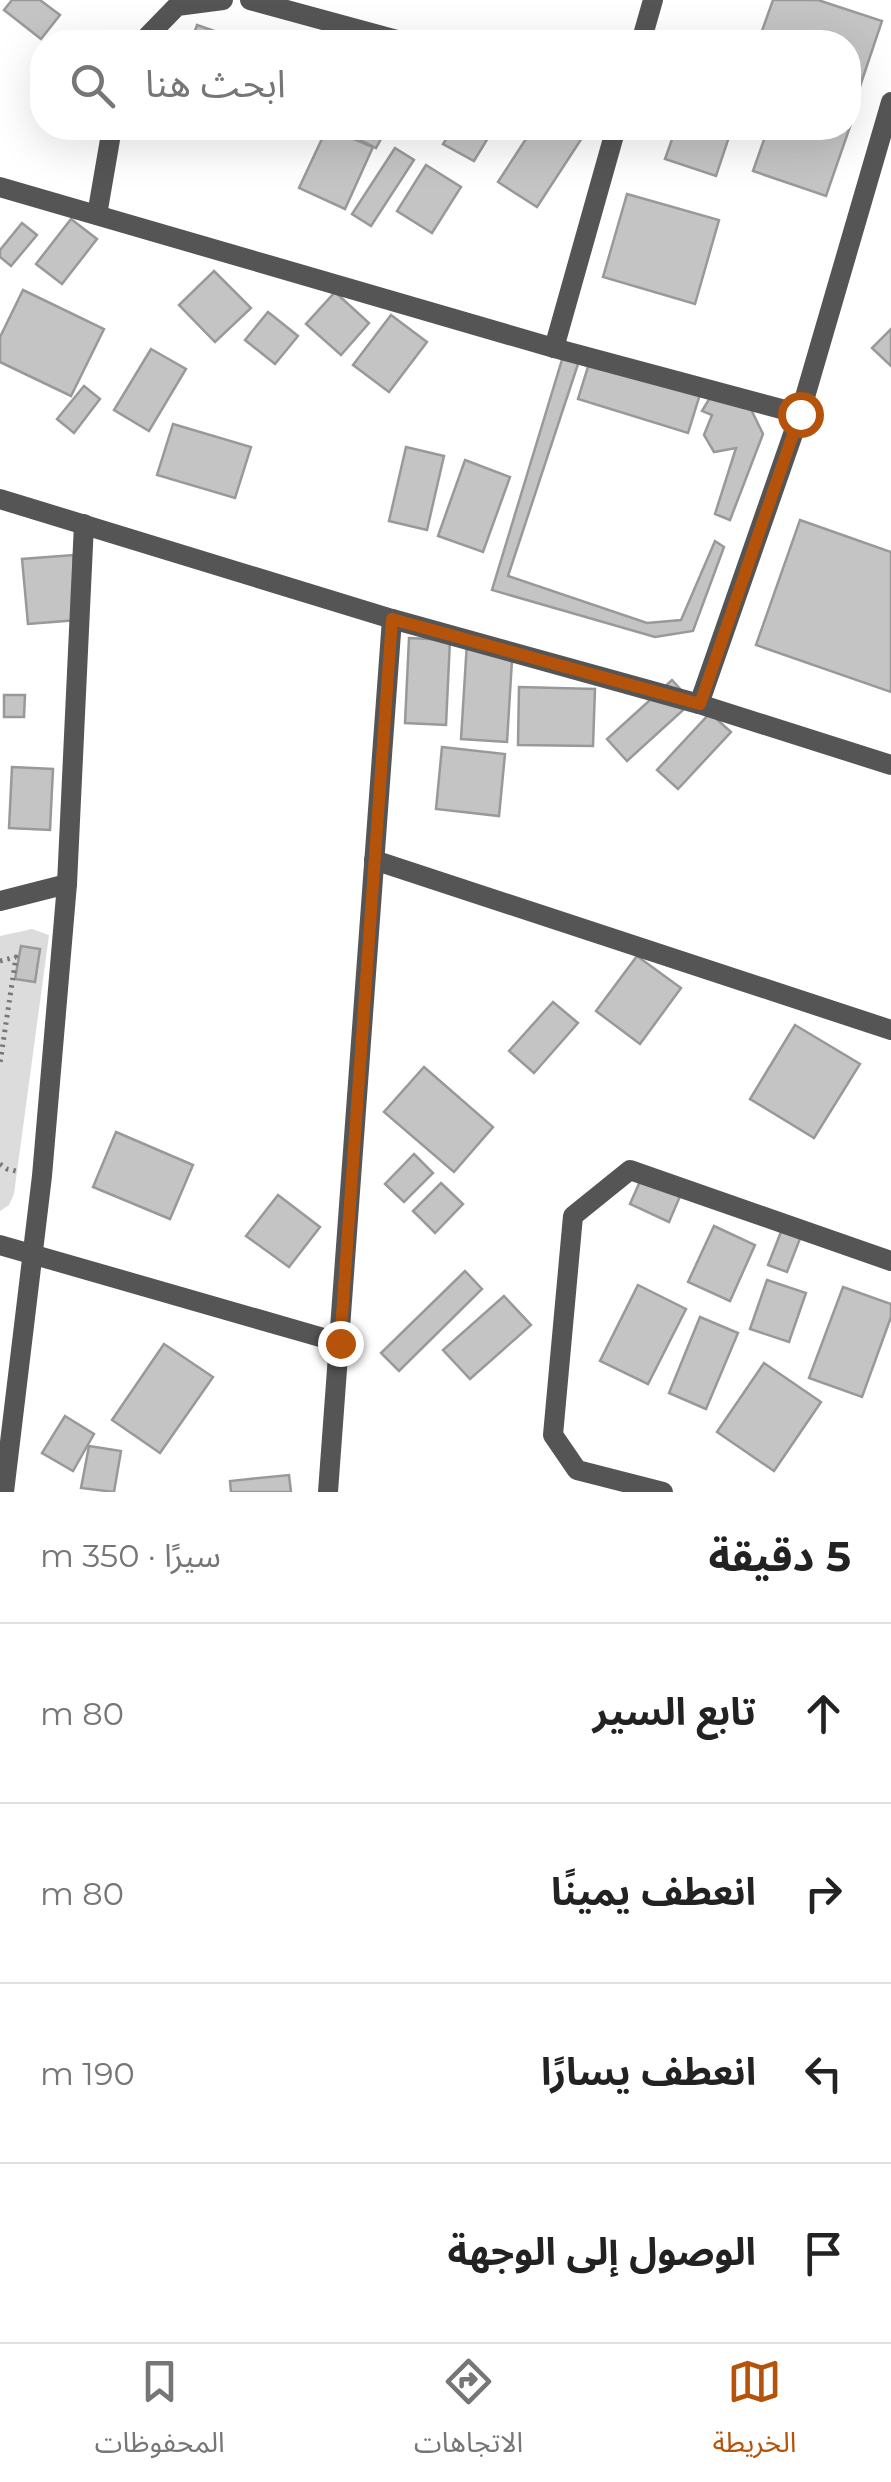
<!DOCTYPE html>
<html lang="ar">
<meta charset="utf-8">
<style>
:root{--surface:#fff;--page:#f2f2f2;--text:#222;--muted:#767676;--line:#e0e0e0;--accent:#b45309}
body{margin:0;font-family:Montserrat,"Noto Sans Arabic",sans-serif;background:var(--page);color:var(--text);direction:rtl}
.stop{position:absolute;width:30px;height:30px;margin:-22px;border:8px solid #b45309;border-radius:50%;background:#fff}
.stop.end{background:#b45309;border-color:#fff;box-shadow:0 2px 10px #0008}
.list{margin:0;padding:0;list-style:none}
h2{display:flex;justify-content:space-between;align-items:center;height:130px;margin:0;padding:0 40px;font-size:42px}
h2 small{font-size:32px;font-weight:400;color:var(--muted)}
.list li{display:grid;grid-template-columns:65px 1fr auto;gap:30px;align-items:center;box-sizing:border-box;height:180px;padding:0 40px;border-top:2px solid var(--line)}
.list b{display:block;font-size:38px;white-space:nowrap}
.list em{font-size:32px;font-style:normal;color:var(--muted)}
.icon{flex:none;width:55px;height:55px;fill:none;stroke:currentColor;stroke-width:2;stroke-linecap:round;stroke-linejoin:round}
.map{position:relative;flex:none;width:891px;height:1492px;overflow:hidden;direction:ltr}
.search{position:absolute;background:var(--surface);box-shadow:0 10px 40px #0002;left:30px;right:30px;top:30px;height:110px;display:flex;align-items:center;gap:25px;box-sizing:border-box;padding:0 35px;border-radius:40px;color:var(--muted);font-size:38px}
.sheet{height:850px;background:var(--surface)}
nav{display:flex;justify-content:space-around;align-items:center;box-sizing:border-box;height:140px;border-top:2px solid var(--line);background:var(--surface);font-size:28px;color:var(--muted)}
nav a{display:grid;justify-items:center;gap:5px}
nav .on{color:var(--accent)}
.map>svg:first-child{display:block}
.green{fill:#dcdcdc}
.building{fill:#c4c4c4;stroke:#999;stroke-width:2.5}
.lines{fill:none;stroke-linecap:round;stroke-linejoin:round}
.path{stroke:#777;stroke-width:5;stroke-dasharray:2.5 5;stroke-linecap:butt}
.street{stroke:#555;stroke-width:20}
.route{stroke:#b45309;stroke-width:12}
</style>
<div class="map">
<svg width="891" height="1492" viewBox="0 0 891 1492">
<rect width="100%" height="100%" fill="#fff"/>
<path class="green" d="M32,929l17,6 -35,259 -5,11 -9,6v-275z"/>
<g class="building">
<path d="M12,0h28l20,15 -19,24 -37,-29z"/>
<path d="M773,0h45l64,21 -29,86 -5,-2v-63h-90z"/>
<path d="M197,25l49,17h-55z"/>
<path d="M848,120l4,1 -26,75 -73,-25 15,-43h80z"/>
<path d="M327,128l46,19 -28,62 -46,-21z"/>
<path d="M337,128h50l-11,20z"/>
<path d="M453,128h41l-20,33 -31,-17z"/>
<path d="M533,128h32l17,10 -45,69 -39,-25z"/>
<path d="M676,128h56l-16,48 -51,-17z"/>
<path d="M395,148l19,12 -43,66 -19,-12z"/>
<path d="M426,165l35,22 -29,46 -35,-22z"/>
<path d="M627,194l92,26 -24,84 -92,-27z"/>
<path d="M71,219l26,20 -35,45 -26,-20z"/>
<path d="M22,223l15,12 -26,31 -11,-9v-7z"/>
<path d="M214,271l37,37 -36,34 -36,-37z"/>
<path d="M23,290l81,39 -33,67 -71,-34v-25z"/>
<path d="M335,292l34,31 -28,32 -35,-31z"/>
<path d="M268,312l30,24 -23,28 -30,-24z"/>
<path d="M391,315l36,27 -38,50 -36,-27z"/>
<path d="M891,329v37l-19,-18z"/>
<path d="M151,349l35,20 -37,62 -35,-21z"/>
<path d="M564,353l16,5 -72,218 139,47 34,-3 34,-79 9,6 -31,84 -38,6 -163,-47z"/>
<path d="M591,357l110,34 -13,42 -110,-34z"/>
<path d="M84,386l16,13 -26,34 -17,-14z"/>
<path d="M714,391l30,4 19,39 -33,86 -15,-6 21,-66 -22,4 -10,-17 8,-20 -10,-4z"/>
<path d="M173,424l78,23 -16,51 -78,-23z"/>
<path d="M406,447l38,9 -17,74 -38,-9z"/>
<path d="M465,460l45,17 -27,75 -45,-16z"/>
<path d="M800,520l91,32v140l-135,-47z"/>
<path d="M73,555l5,65 -50,4 -6,-65z"/>
<path d="M409,638l41,2 -4,85 -41,-2z"/>
<path d="M467,642l46,2 -6,98 -46,-3z"/>
<path d="M672,680l20,22 -65,59 -20,-22z"/>
<path d="M519,687l76,2 -2,57 -75,-1z"/>
<path d="M4,695h21l-1,22h-20z"/>
<path d="M710,713l21,19 -53,57 -21,-19z"/>
<path d="M442,747l63,7 -6,62 -63,-7z"/>
<path d="M12,767l41,2 -3,61 -41,-2z"/>
<path d="M21,946l19,3 -5,33 -20,-3z"/>
<path d="M637,956l44,32 -41,56 -44,-33z"/>
<path d="M553,1002l25,21 -44,50 -25,-22z"/>
<path d="M795,1025l65,39 -46,74 -64,-39z"/>
<path d="M424,1067l69,60 -39,45 -70,-60z"/>
<path d="M116,1132l77,33 -23,54 -77,-32z"/>
<path d="M414,1154l19,19 -29,29 -19,-18z"/>
<path d="M642,1177l39,17 -12,28 -39,-18z"/>
<path d="M441,1183l22,21 -28,29 -22,-22z"/>
<path d="M278,1195l42,32 -31,40 -43,-31z"/>
<path d="M784,1224l19,7 -16,41 -19,-7z"/>
<path d="M714,1226l41,19 -25,56 -42,-19z"/>
<path d="M465,1271l17,18 -83,82 -18,-18z"/>
<path d="M767,1280l39,13 -17,49 -39,-13z"/>
<path d="M638,1285l48,24 -38,75 -48,-23z"/>
<path d="M843,1287l48,17v13l-29,80 -53,-19z"/>
<path d="M504,1296l27,29 -61,54 -27,-29z"/>
<path d="M700,1317l38,16 -32,76 -37,-16z"/>
<path d="M164,1344l49,33 -53,76 -48,-33z"/>
<path d="M764,1363l57,39 -47,69 -57,-39z"/>
<path d="M65,1416l29,18 -21,37 -31,-18z"/>
<path d="M89,1446l32,5 -7,41 -33,-4z"/>
<path d="M289,1475l2,17h-60l-1,-11z"/>
</g>
<g class="lines">
<g class="path">
<path d="M0,961l16,-4 -16,106"/>
<path d="M0,1164l7,5 13,3"/>
</g>
<g class="street">
<path d="M250,0l154,42"/>
<path d="M142,42l35,-36 46,-6"/>
<path d="M641,42l12,-42"/>
<path d="M0,187l554,161 246,66"/>
<path d="M97,215l15,-87"/>
<path d="M554,348l62,-220"/>
<path d="M0,499l392,120 307,85 192,61"/>
<path d="M699,704l101,-290 91,-312"/>
<path d="M374,860l517,170"/>
<path d="M0,901l67,-17"/>
<path d="M0,1245l341,98"/>
<path d="M4,1492l38,-316 25,-292 17,-360"/>
<path d="M328,1492l64,-873"/>
<path d="M663,1492l-86,-22 -24,-35 20,-219 57,-46 261,91"/>
</g>
</g>
<g class="lines">
<path class="route" d="M340,1343l52,-724 308,85 100,-290"/>
</g>
</svg>
<div class="stop" style="left:800px;top:414px"></div>
<div class="stop end" style="left:340px;top:1343px"></div>
<div class="search"><svg class="icon" aria-label="search" viewBox="0 0 24 24"><circle cx="10" cy="10" r="6"/><path d="M15 15l6 6"/></svg>ابحث هنا</div>
</div>
<section class="sheet">
<h2>5 دقيقة<small>سيرًا · 350 m</small></h2>
<ul class="list">
<li><svg class="icon" aria-label="ahead" viewBox="0 0 24 24"><path d="M12 20V5M6 11l6-6 6 6"/></svg><div><b>تابع السير</b></div><em>80 m</em></li>
<li><svg class="icon" aria-label="right" viewBox="0 0 24 24"><path d="M7 20v-9h11M14 6l5 5-5 5"/></svg><div><b>انعطف يمينًا</b></div><em>80 m</em></li>
<li><svg class="icon" aria-label="left" viewBox="0 0 24 24"><path d="M17 20v-9H6M10 6l-5 5 5 5"/></svg><div><b>انعطف يسارًا</b></div><em>190 m</em></li>
<li><svg class="icon" aria-label="arrive" viewBox="0 0 24 24"><path d="M6 21V4h12l-3 4 3 4H6"/></svg><div><b>الوصول إلى الوجهة</b></div></li>
</ul>
</section>
<nav>
<a class="on"><svg class="icon" aria-label="map" viewBox="0 0 24 24"><path d="M3 6l6-2 6 2 6-2v14l-6 2-6-2-6 2zM9 4v14M15 6v14"/></svg>الخريطة</a>
<a><svg class="icon" aria-label="directions" viewBox="0 0 24 24"><path d="M12 3l9 9-9 9-9-9zM9 14v-3h6M13 9l2 2-2 2"/></svg>الاتجاهات</a>
<a><svg class="icon" aria-label="saved" viewBox="0 0 24 24"><path d="M7 4h10v16l-5-4-5 4z"/></svg>المحفوظات</a>
</nav>
